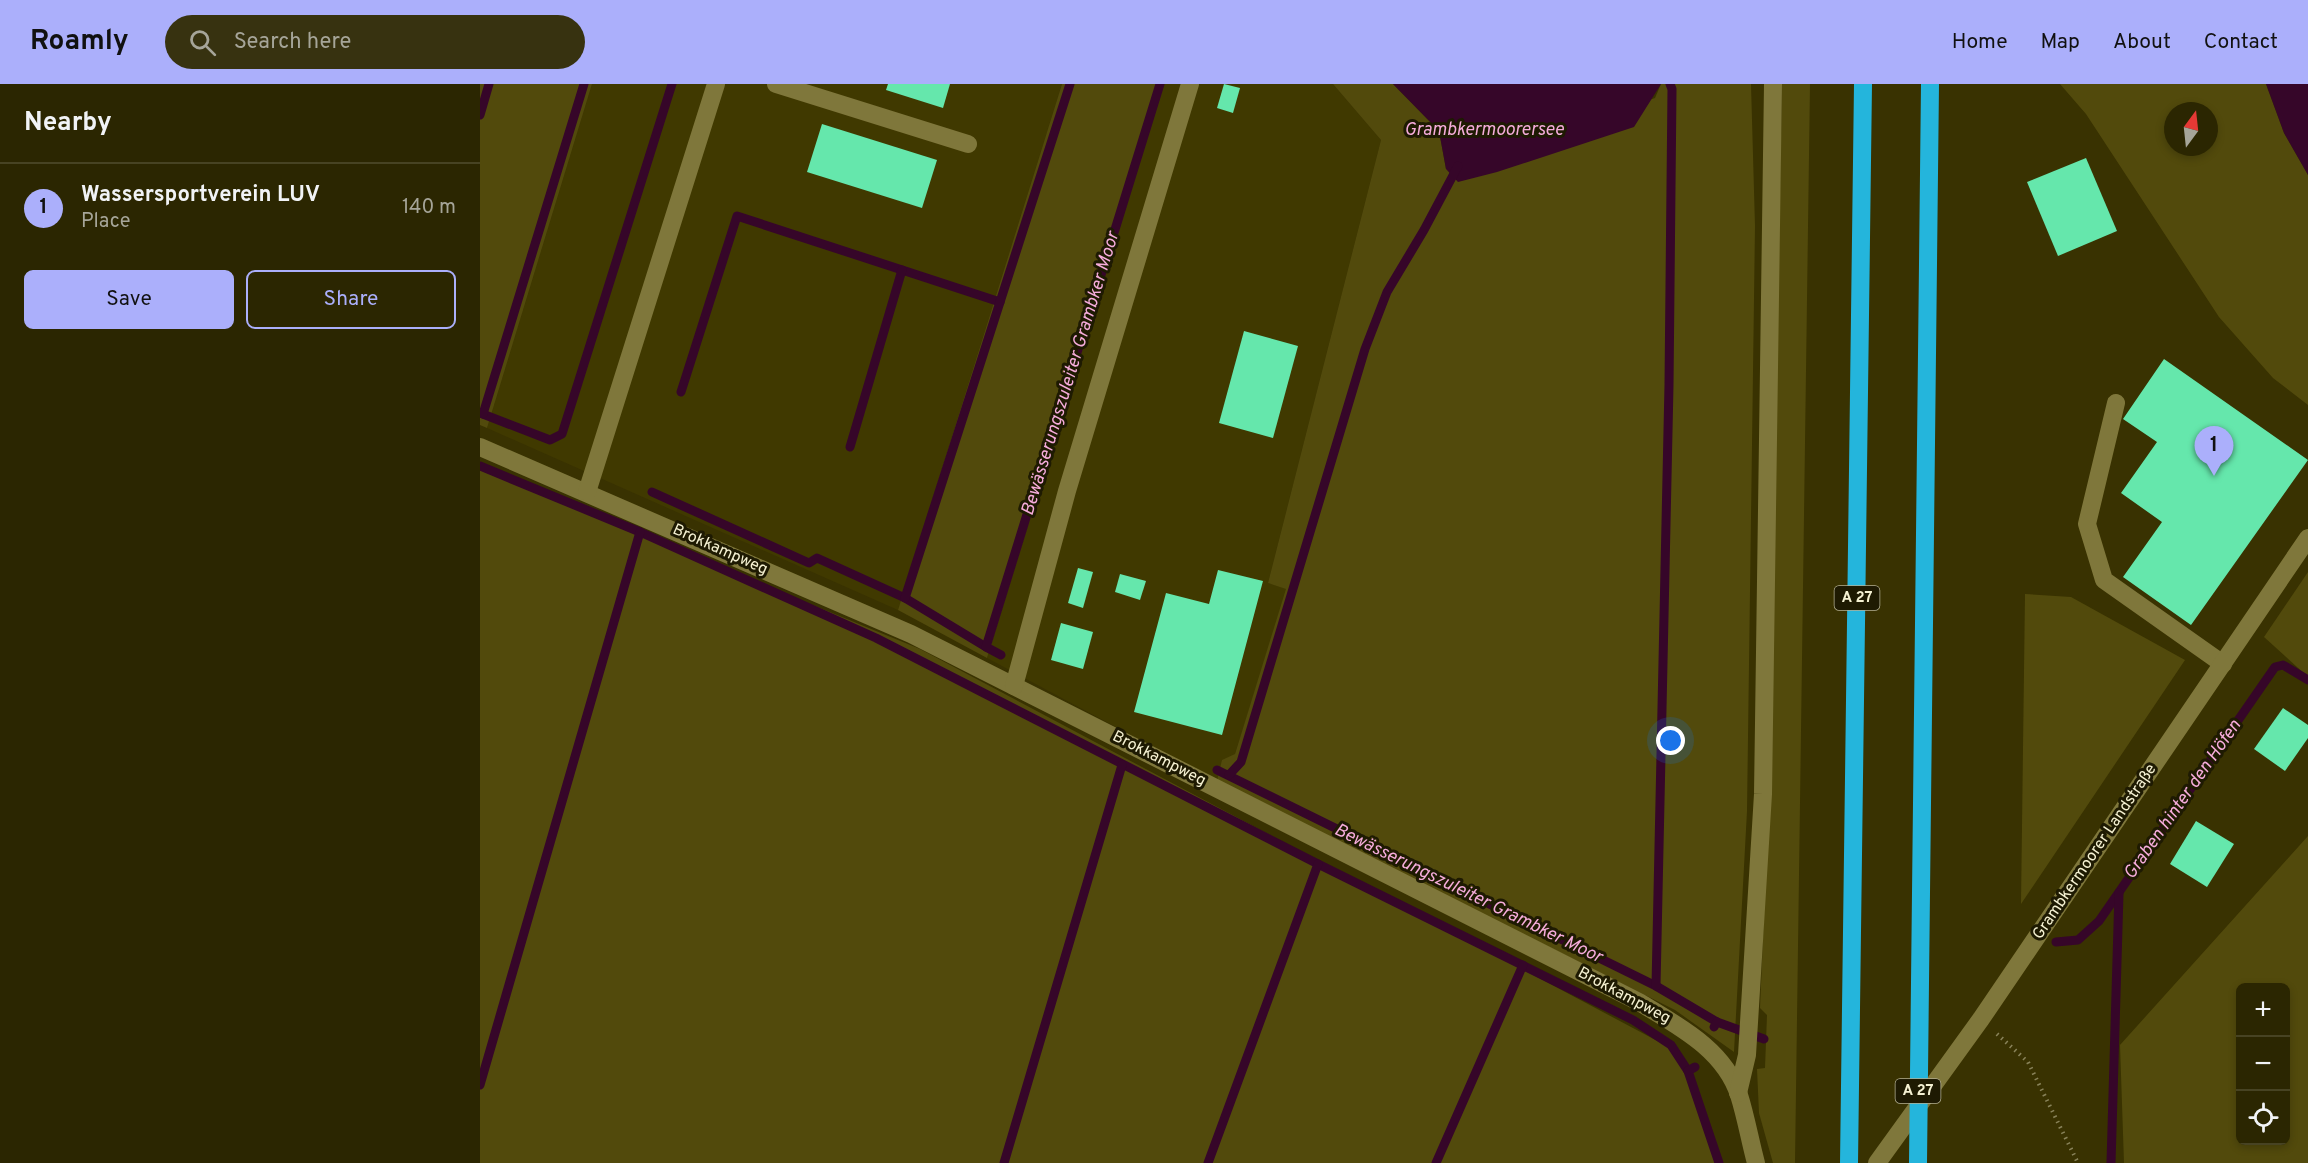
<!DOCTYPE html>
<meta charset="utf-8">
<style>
:root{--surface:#2b2601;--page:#373210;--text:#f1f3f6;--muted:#a6a599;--line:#474323;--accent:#abaffb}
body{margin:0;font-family:Overpass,sans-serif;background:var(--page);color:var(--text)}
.controls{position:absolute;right:18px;bottom:18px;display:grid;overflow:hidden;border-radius:9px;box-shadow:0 3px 9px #0003}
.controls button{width:54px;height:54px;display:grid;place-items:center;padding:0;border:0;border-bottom:2px solid var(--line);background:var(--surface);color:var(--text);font:30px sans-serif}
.compass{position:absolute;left:1684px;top:18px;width:54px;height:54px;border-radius:50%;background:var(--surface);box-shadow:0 3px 9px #0003;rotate:15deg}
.you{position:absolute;left:1191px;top:657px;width:21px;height:21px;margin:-15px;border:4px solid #fff;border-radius:50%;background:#1a73e8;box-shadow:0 0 0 9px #1a73e833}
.badge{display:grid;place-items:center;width:39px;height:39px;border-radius:50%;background:var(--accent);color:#111;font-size:20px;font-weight:700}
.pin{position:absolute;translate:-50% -50px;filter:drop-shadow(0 2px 3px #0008)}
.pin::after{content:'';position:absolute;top:32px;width:21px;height:18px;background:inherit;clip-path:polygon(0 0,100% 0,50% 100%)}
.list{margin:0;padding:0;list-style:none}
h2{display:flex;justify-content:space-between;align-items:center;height:78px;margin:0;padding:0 24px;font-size:26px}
h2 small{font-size:20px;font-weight:400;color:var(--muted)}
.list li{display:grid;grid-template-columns:39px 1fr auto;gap:18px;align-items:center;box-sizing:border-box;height:90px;padding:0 24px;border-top:2px solid var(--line)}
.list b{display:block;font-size:22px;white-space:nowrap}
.list p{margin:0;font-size:20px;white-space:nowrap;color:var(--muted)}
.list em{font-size:20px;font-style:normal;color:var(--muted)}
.actions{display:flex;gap:12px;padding:18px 24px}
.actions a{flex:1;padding:14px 0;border:2px solid var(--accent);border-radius:9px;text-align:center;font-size:21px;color:var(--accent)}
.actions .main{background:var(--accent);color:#111}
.icon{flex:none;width:33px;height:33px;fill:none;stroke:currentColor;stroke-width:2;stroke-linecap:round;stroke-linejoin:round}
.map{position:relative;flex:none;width:1828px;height:1079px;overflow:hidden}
header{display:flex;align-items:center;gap:36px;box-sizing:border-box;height:84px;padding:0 30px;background:var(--accent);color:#111}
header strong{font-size:28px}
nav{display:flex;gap:33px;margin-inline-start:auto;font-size:21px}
.search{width:420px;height:54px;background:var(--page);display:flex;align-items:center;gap:15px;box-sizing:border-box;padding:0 21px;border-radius:33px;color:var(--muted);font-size:22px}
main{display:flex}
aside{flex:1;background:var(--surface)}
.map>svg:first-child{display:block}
.built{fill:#403900}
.green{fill:#524a0c;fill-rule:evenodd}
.water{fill:#360629}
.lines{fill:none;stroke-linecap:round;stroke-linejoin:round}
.stream{stroke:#360629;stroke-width:9}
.building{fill:#65e7ac}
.path{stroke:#888259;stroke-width:4;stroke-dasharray:1.5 4.5;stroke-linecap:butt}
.minor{stroke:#7f773b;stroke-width:18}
.highway{stroke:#24b5dc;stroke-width:18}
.labels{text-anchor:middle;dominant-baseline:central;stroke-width:6;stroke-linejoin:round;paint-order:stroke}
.shield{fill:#1e1a02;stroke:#b4b094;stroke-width:1.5}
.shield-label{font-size:15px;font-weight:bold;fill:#f5f1d2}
.street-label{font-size:16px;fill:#f5f1d2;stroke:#1e1a02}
.water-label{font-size:18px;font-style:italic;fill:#f6acdb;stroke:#1e1a02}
</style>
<header>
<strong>Roamly</strong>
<div class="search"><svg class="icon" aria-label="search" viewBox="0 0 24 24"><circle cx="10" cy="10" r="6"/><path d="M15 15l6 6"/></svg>Search here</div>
<nav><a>Home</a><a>Map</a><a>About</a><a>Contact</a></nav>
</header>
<main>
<aside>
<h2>Nearby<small></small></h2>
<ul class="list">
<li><span class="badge">1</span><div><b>Wassersportverein LUV</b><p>Place</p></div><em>140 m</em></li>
</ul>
<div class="actions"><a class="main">Save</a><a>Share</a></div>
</aside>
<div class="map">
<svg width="1828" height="1079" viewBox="0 0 1828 1079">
<rect width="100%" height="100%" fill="#393201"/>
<g class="built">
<path d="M112,0h470l-164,526 -411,-182z"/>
<path d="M684,0h169l48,56 -113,443 19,6 -52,165 -18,27 -230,-123z"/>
</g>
<g class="green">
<path d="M0,0h112l-105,344 -7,-3z"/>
<path d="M582,0h102l-177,574 -89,-48z"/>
<path d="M853,0h60l46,47 7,38 209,-71 6,-14h90l4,142 -8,585 -13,241 -59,-42 -458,-229 5,-21 13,-6 51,-165 -18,-6 113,-443z"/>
<path d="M1302,0h28l-15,1079h-22l-14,-50 -2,-44 8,-1 2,-53 -7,-7 9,-212z"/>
<path d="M1580,0h206l18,49 24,42v230l-35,-27 -54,-61 -133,-203zM1693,27h36v36h-36z"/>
<path d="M0,385l440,180 760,404 36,110h-1236z"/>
<path d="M1828,488v105l-44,-40z"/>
<path d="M1545,510l46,3 114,63 -164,244z"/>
<path d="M1828,752v327h-184l-4,-118zM1760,904h46v152h-46z"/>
</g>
<g class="water">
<path d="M913,0h268l-27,43 -137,45 -39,10 -12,-13 -7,-38z"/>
<path d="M1786,0h42v91l-24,-42z"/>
</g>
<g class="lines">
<g class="stream">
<path d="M0,31l9,-31"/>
<path d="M201,308l56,-176 263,86"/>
<path d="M0,329l70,27 12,-6 110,-350"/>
<path d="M3,330l101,-330"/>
<path d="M370,363l52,-177"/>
<path d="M0,382l160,66 236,106 442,226 315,156 38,25 17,26"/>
<path d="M172,408l157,71 8,-5 88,40 81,49"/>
<path d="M425,514l165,-514"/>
<path d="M521,571l-15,-8 174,-563"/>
<path d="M737,686l439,216 61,36"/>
<path d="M749,691l12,-13 124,-413 22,-57 37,-62 34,-64"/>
<path d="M1576,858l22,-2 21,-19 176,-254 8,-2 25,15"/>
<path d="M1176,902l13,-601 3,-296 -2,-5"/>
<path d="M1234,943l3,-5 47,17"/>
<path d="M1215,983l-7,4 31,92"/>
<path d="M0,1001l160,-553"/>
<path d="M524,1079l118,-398"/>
<path d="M728,1079l110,-299"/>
<path d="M956,1079l87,-198"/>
<path d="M1631,1079l8,-270"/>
</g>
</g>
<g class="building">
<path d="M408,0h62l-7,24 -57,-18z"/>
<path d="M744,0l16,4 -7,25 -16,-5z"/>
<path d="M342,40l115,36 -15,48 -115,-36z"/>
<path d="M1606,74l31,73 -59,25 -31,-74z"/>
<path d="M764,247l54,15 -25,92 -54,-15z"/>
<path d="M1684,275l144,101 -117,165 -68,-48 39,-55 -41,-29 36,-51 -34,-23z"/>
<path d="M598,484l15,4 -10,36 -15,-5z"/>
<path d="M738,486l45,11 -41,154 -88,-23 32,-119 43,11z"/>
<path d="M640,490l26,7 -6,19 -25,-8z"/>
<path d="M581,539l32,9 -10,37 -32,-9z"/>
<path d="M1803,624l25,17v13l-23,33 -31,-22z"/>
<path d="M1716,737l38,23 -27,43 -37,-23z"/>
</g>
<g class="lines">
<path class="path" d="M1517,950l31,28 50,101"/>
<g class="minor">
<path d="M296,0l192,60"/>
<path d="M1636,319l-29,121 17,56 119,84"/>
<path d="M0,363l431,187 728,368c39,24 85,47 100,93 7,22 11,46 17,68"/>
<path d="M107,408l129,-408"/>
<path d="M534,602l53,-195 123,-407"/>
<path d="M1258,1009l9,-38 16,-261 10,-710"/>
<path d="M1397,1079l104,-144 327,-481"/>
</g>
<g class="highway">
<path d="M1369,1079l14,-1079"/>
<path d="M1438,1079l12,-1079"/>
</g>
</g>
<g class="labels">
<g class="shield">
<rect x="1354.5" y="502" width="45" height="24" rx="4.5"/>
<rect x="1415.5" y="995" width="45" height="24" rx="4.5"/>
</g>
<g class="shield-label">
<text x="1377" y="514">A 27</text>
<text x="1438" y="1007">A 27</text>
</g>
<g class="street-label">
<text transform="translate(240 466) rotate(24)">Brokkampweg</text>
<text transform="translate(679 675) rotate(27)">Brokkampweg</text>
<text transform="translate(1615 768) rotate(-56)">Grambkermoorer Landstraße</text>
<text transform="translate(1144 912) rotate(28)">Brokkampweg</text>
</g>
<g class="water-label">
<text x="1004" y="46">Grambkermoorersee</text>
<text transform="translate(591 290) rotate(-73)">Bewässerungszuleiter Grambker Moor</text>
<text transform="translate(1703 716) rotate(-55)">Graben hinter den Höfen</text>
<text transform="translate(988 810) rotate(26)">Bewässerungszuleiter Grambker Moor</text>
</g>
</g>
</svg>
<div class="controls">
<button>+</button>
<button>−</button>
<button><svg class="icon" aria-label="locate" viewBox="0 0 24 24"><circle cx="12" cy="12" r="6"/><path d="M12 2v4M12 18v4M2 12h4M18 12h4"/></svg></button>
</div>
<svg class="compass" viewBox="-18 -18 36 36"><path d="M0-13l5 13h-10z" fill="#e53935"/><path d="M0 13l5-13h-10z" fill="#a6a599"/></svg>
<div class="you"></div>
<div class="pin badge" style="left:1734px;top:392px">1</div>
</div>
</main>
